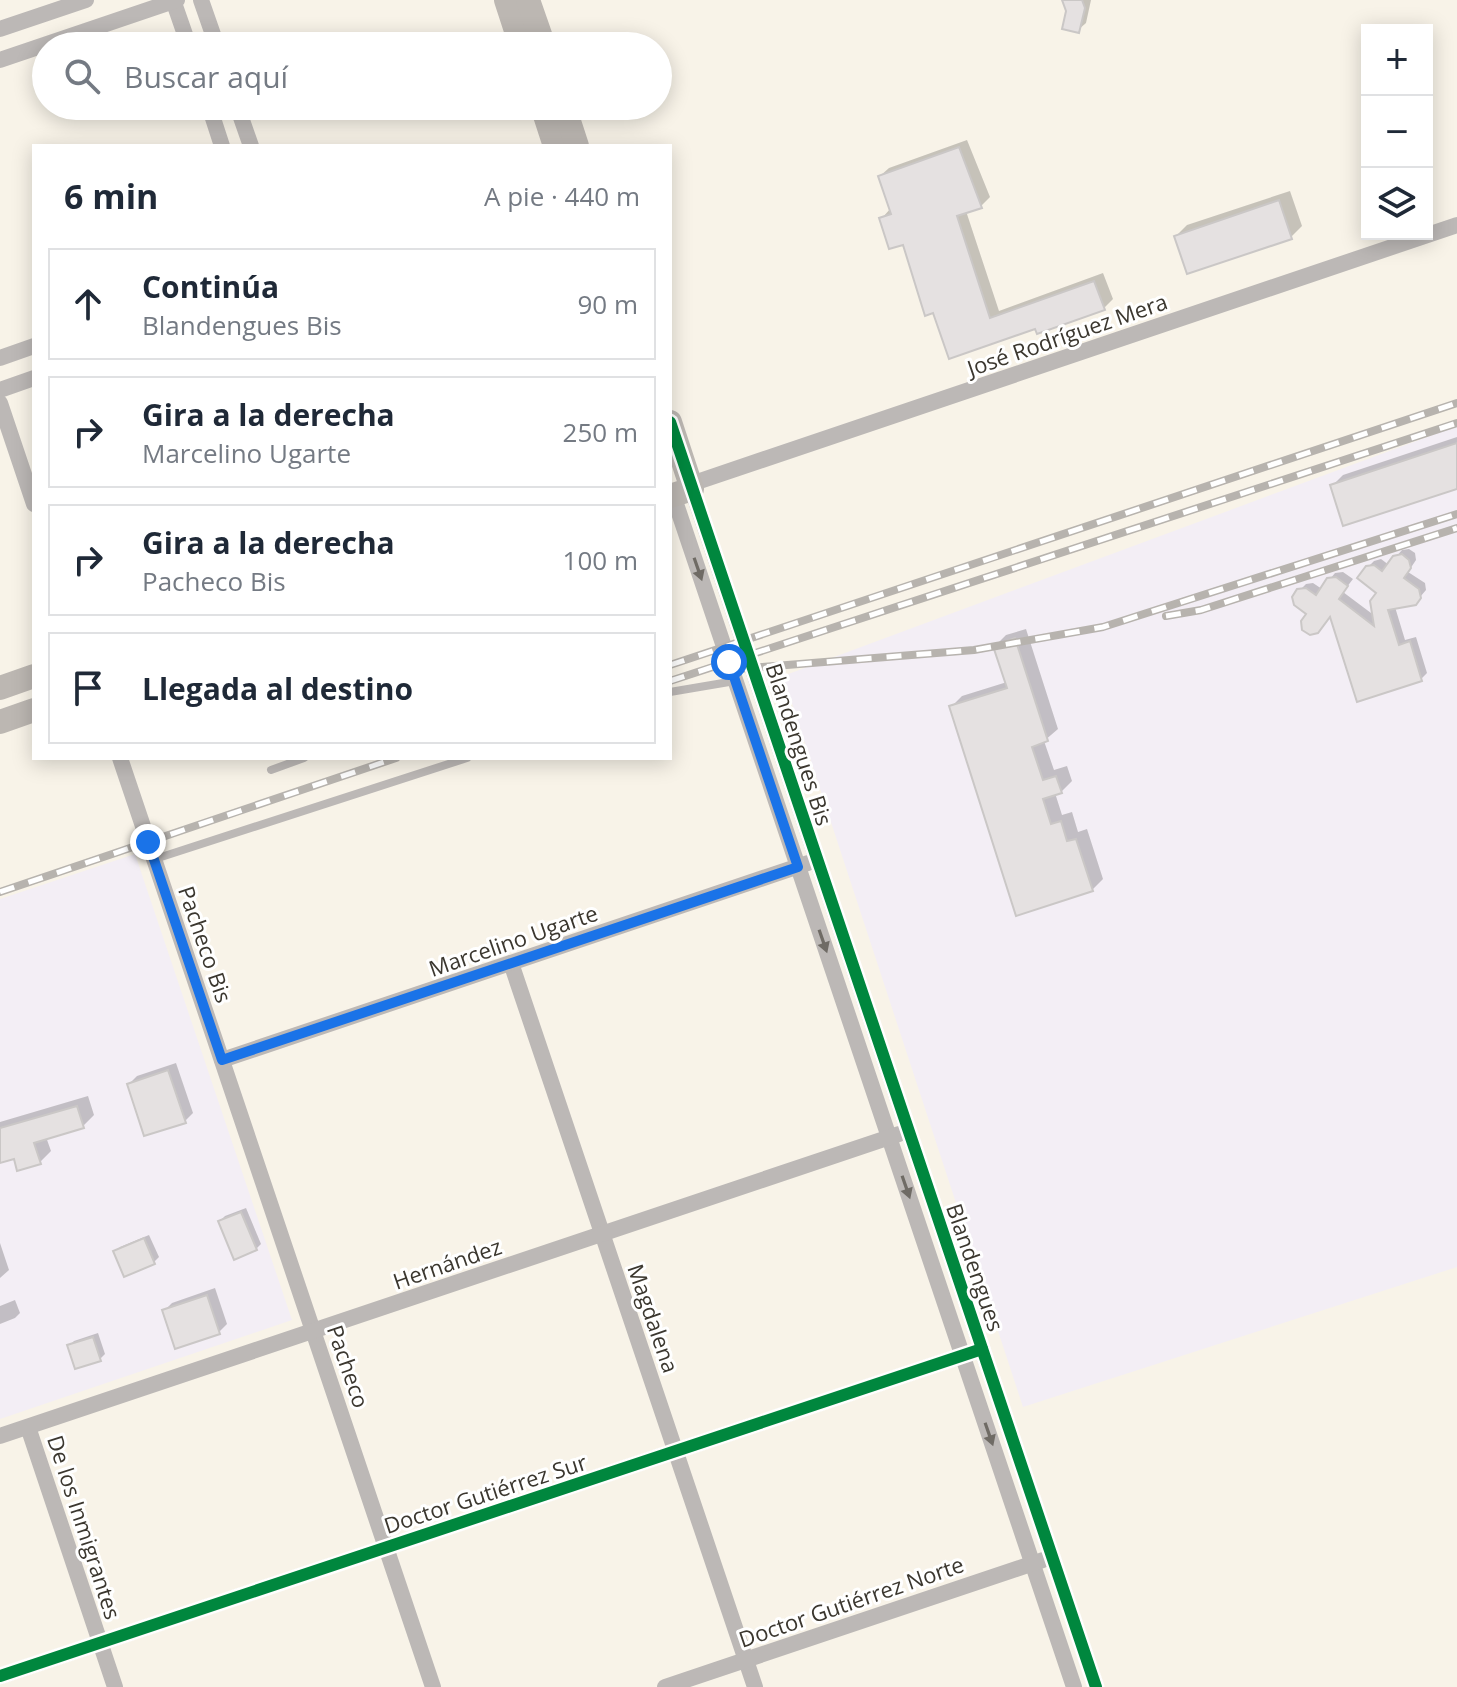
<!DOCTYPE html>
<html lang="es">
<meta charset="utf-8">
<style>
:root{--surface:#fff;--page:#f2f2f3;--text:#1f2937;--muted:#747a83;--line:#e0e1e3}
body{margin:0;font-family:"Open Sans",sans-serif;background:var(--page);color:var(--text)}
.controls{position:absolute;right:24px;top:24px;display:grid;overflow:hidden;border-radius:0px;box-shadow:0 4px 20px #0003}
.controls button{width:72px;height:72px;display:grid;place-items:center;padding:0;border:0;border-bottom:2px solid var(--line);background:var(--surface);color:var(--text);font:40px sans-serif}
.stop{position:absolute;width:24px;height:24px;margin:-18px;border:6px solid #1a73e8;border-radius:50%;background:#fff}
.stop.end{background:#1a73e8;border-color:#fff;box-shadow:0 2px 8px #0008}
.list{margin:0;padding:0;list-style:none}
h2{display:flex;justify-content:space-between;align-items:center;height:104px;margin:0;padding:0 32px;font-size:34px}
h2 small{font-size:26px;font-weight:400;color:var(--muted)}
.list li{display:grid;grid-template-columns:52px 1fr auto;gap:24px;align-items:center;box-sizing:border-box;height:112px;margin:0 16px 16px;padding:0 16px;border:2px solid var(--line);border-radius:0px}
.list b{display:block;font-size:30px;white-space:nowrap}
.list p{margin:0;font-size:26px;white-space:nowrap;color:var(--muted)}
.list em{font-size:26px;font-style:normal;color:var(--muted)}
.icon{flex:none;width:44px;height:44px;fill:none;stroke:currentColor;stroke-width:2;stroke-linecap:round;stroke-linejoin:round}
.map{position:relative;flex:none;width:1457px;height:1687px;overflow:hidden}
.search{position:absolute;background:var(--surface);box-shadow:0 4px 20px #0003;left:32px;top:32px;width:640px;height:88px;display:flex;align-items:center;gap:20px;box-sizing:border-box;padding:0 28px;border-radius:44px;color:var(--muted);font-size:30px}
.panel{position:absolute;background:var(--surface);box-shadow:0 4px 20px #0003;left:32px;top:144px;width:640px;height:616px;border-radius:0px}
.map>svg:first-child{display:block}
.industrial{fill:#f3eef5}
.shadow{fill:#0003}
.building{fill:#e5e1e1;stroke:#cac7c6;stroke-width:2}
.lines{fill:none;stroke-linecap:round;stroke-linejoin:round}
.lane{stroke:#bcb8b6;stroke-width:8}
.street{stroke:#bcb8b6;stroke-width:16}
.secondary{stroke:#bcb7b2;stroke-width:24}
.rail-casing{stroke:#b7b3ae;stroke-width:8}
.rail{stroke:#fff;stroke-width:5;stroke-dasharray:15;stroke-linecap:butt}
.cycleway-casing{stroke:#fff;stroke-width:17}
.cycleway{stroke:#00873e;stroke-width:12}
.oneway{fill:#6f6b65}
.route{stroke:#1a73e8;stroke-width:10}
.labels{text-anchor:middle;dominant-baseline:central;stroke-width:6;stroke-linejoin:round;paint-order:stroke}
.street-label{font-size:22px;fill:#3b372f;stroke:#fff}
</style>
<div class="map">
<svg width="1457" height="1687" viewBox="0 0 1457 1687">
<rect width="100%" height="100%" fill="#f8f3e8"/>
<g class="industrial">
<path d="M1457,426v841l-434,140 -240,-731z"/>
<path d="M135,854l157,466 -292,99v-520z"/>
</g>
<g class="shadow">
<path d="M1065,0h26l-5,23 -8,7z"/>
<path d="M967,140l23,57 -9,9 -15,5 33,100 104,-38 10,26 -9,9 -68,19 -102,-16 -30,-68 -22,-25 9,-10 -11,-32 9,-8z"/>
<path d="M1290,191l12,35 -11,11 -103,35 -12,-36 11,-11z"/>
<path d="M1457,437v50l-125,-1 11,-11z"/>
<path d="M1409,549l6,4 1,7 -8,12 17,11 1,7 -11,13 -20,4 10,33 11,-3 11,36 -6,6 -90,-64 -13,17 -19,-41 7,-7 7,-1 9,6 13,-16 8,-1 10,7 -10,13 32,24 4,-24 -12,-24 7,-7 7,-2 8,6 13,-15z"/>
<path d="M1026,629l32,100 -14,12 10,29 13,-4 5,15 -11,11 -6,1 7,22 10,-3 6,20 9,-3 16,50 -11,11 -141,-183 11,-11 45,-14 -12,-36 11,-11z"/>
<path d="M176,1063l17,50 -8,8 -56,-37 8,-8z"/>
<path d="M88,1096l6,19 -11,11 -37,11 5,14 -11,11 -25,-6 -15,5v-39z"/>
<path d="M246,1208l15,36 -5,5 -36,-28 5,-5z"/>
<path d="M149,1235l10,22 -5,5 -38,-10 4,-5z"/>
<path d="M0,1243l9,27 -9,8z"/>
<path d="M215,1288l12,36 -8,8 -43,14 -12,-35 8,-8z"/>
<path d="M15,1300l5,13 -5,5 -15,6v-18z"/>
<path d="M98,1333l7,21 -5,5 -31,-13 5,-5z"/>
</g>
<g class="building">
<path d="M1062,0h20l3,8 -6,25 -17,-4 4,-18z"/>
<path d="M959,147l23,61 -25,8 33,102 104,-37 11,29 -68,24 -2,-5 -86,30 -16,-46 -8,3 -22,-71 -14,4 -10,-31 12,-4 -13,-38z"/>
<path d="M1279,200l13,39 -105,35 -13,-38z"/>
<path d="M1457,443v46l-114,37 -13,-41z"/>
<path d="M1402,554l7,6 2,8 -7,10 15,11 2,9 -5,7 -28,5 11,35 11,-4 12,40 -65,21 -27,-85 -12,16 -8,2 -8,-5 -1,-9 5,-7 -12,-9 -2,-8 5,-8 9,-1 10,7 11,-17 9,-1 12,9 -9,13 35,27 -4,-25 6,-8 -19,-15 9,-12 8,-1 8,6 11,-15z"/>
<path d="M1015,638l33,103 -16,6 11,33 13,-4 6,17 -19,6 8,25 10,-3 6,20 9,-2 17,52 -77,25 -67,-210 58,-18 -14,-42z"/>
<path d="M168,1070l18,53 -42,13 -17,-52z"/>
<path d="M77,1106l7,22 -50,15 7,21 -24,7 -3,-12 -14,4v-35z"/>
<path d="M241,1212l16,38 -23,10 -16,-39z"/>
<path d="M144,1238l11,26 -31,13 -11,-26z"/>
<path d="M207,1295l13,39 -45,15 -13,-39z"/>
<path d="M93,1337l8,24 -26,8 -8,-24z"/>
</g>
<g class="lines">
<g class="lane">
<path d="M670,692l65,-11"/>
<path d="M271,770l33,-12"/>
<path d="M155,859l312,-101"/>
</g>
<g class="street">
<path d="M173,0l16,46"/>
<path d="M201,0l16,46"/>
<path d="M0,29l86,-29"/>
<path d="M0,60l177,-60"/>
<path d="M209,106l13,40"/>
<path d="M237,106l14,40"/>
<path d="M0,358l34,-12"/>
<path d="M0,390l34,-12"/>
<path d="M0,403l34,101"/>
<path d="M691,484l766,-259"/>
<path d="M692,489l404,1198"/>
<path d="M673,495l401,1192"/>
<path d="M120,758l313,929"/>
<path d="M511,963l244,724"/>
<path d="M222,1060l586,-197"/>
<path d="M28,1427l87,260"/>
<path d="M0,1436l899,-302"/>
<path d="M0,1676l973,-324"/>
<path d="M665,1687l378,-127"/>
</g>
<g class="secondary">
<path d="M506,0l15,46"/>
<path d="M528,0l16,46"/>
<path d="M542,106l13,40"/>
<path d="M564,106l13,40"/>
<path d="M670,422l22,67 -22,7"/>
<path d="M0,688l34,-12"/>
<path d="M0,722l34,-12"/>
</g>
<g class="rail-casing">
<g id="rail">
<path d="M1166,616l35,-6 256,-82"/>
<path d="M670,665l787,-262"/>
<path d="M737,669l237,-19 129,-23 354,-113"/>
<path d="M670,681l787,-258"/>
<path d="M0,892l396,-134"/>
</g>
</g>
<use href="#rail" class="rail"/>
<g class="cycleway-casing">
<g id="cycleway">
<path d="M670,422l426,1265"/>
<path d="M0,1676l982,-327"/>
</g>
</g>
<use href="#cycleway" class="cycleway"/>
</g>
<defs><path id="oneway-solid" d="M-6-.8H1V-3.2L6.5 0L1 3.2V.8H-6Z" transform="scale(2)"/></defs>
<g class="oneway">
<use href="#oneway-solid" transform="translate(698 569) rotate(71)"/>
<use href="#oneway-solid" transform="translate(823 941) rotate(71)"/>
<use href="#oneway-solid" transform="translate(906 1187) rotate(71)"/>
<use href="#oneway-solid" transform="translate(989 1434) rotate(71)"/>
</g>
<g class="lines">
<path class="route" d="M148,842l74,218 576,-193 -69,-205"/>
</g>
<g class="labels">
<g class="street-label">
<text transform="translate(1067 334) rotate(-19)">José Rodríguez Mera</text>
<text transform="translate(800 744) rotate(72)">Blandengues Bis</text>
<text transform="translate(513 940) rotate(-19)">Marcelino Ugarte</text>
<text transform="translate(206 944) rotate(71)">Pacheco Bis</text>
<text transform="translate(447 1263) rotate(-19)">Hernández</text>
<text transform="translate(976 1267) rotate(71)">Blandengues</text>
<text transform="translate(654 1318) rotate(71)">Magdalena</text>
<text transform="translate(349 1366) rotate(71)">Pacheco</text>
<text transform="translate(485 1493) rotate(-18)">Doctor Gutiérrez Sur</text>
<text transform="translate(85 1527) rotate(72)">De los Inmigrantes</text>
<text transform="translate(851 1601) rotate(-19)">Doctor Gutiérrez Norte</text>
</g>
</g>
</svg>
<div class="controls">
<button>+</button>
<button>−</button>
<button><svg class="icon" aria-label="layers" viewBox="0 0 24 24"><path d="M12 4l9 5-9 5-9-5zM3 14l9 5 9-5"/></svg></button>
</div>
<div class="stop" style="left:729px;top:662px"></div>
<div class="stop end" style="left:148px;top:842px"></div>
<div class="search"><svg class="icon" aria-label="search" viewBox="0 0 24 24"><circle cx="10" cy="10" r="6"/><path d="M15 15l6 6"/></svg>Buscar aquí</div>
<section class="panel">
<h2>6 min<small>A pie · 440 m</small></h2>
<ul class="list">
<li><svg class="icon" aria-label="ahead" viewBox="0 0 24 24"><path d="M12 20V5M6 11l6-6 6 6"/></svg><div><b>Continúa</b><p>Blandengues Bis</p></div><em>90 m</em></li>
<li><svg class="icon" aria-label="right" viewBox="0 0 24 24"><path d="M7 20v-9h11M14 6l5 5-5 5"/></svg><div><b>Gira a la derecha</b><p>Marcelino Ugarte</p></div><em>250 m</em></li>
<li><svg class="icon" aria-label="right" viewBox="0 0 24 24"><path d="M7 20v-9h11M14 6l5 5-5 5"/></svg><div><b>Gira a la derecha</b><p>Pacheco Bis</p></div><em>100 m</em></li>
<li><svg class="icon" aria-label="arrive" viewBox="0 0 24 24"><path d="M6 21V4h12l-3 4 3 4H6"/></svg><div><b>Llegada al destino</b></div></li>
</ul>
</section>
</div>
